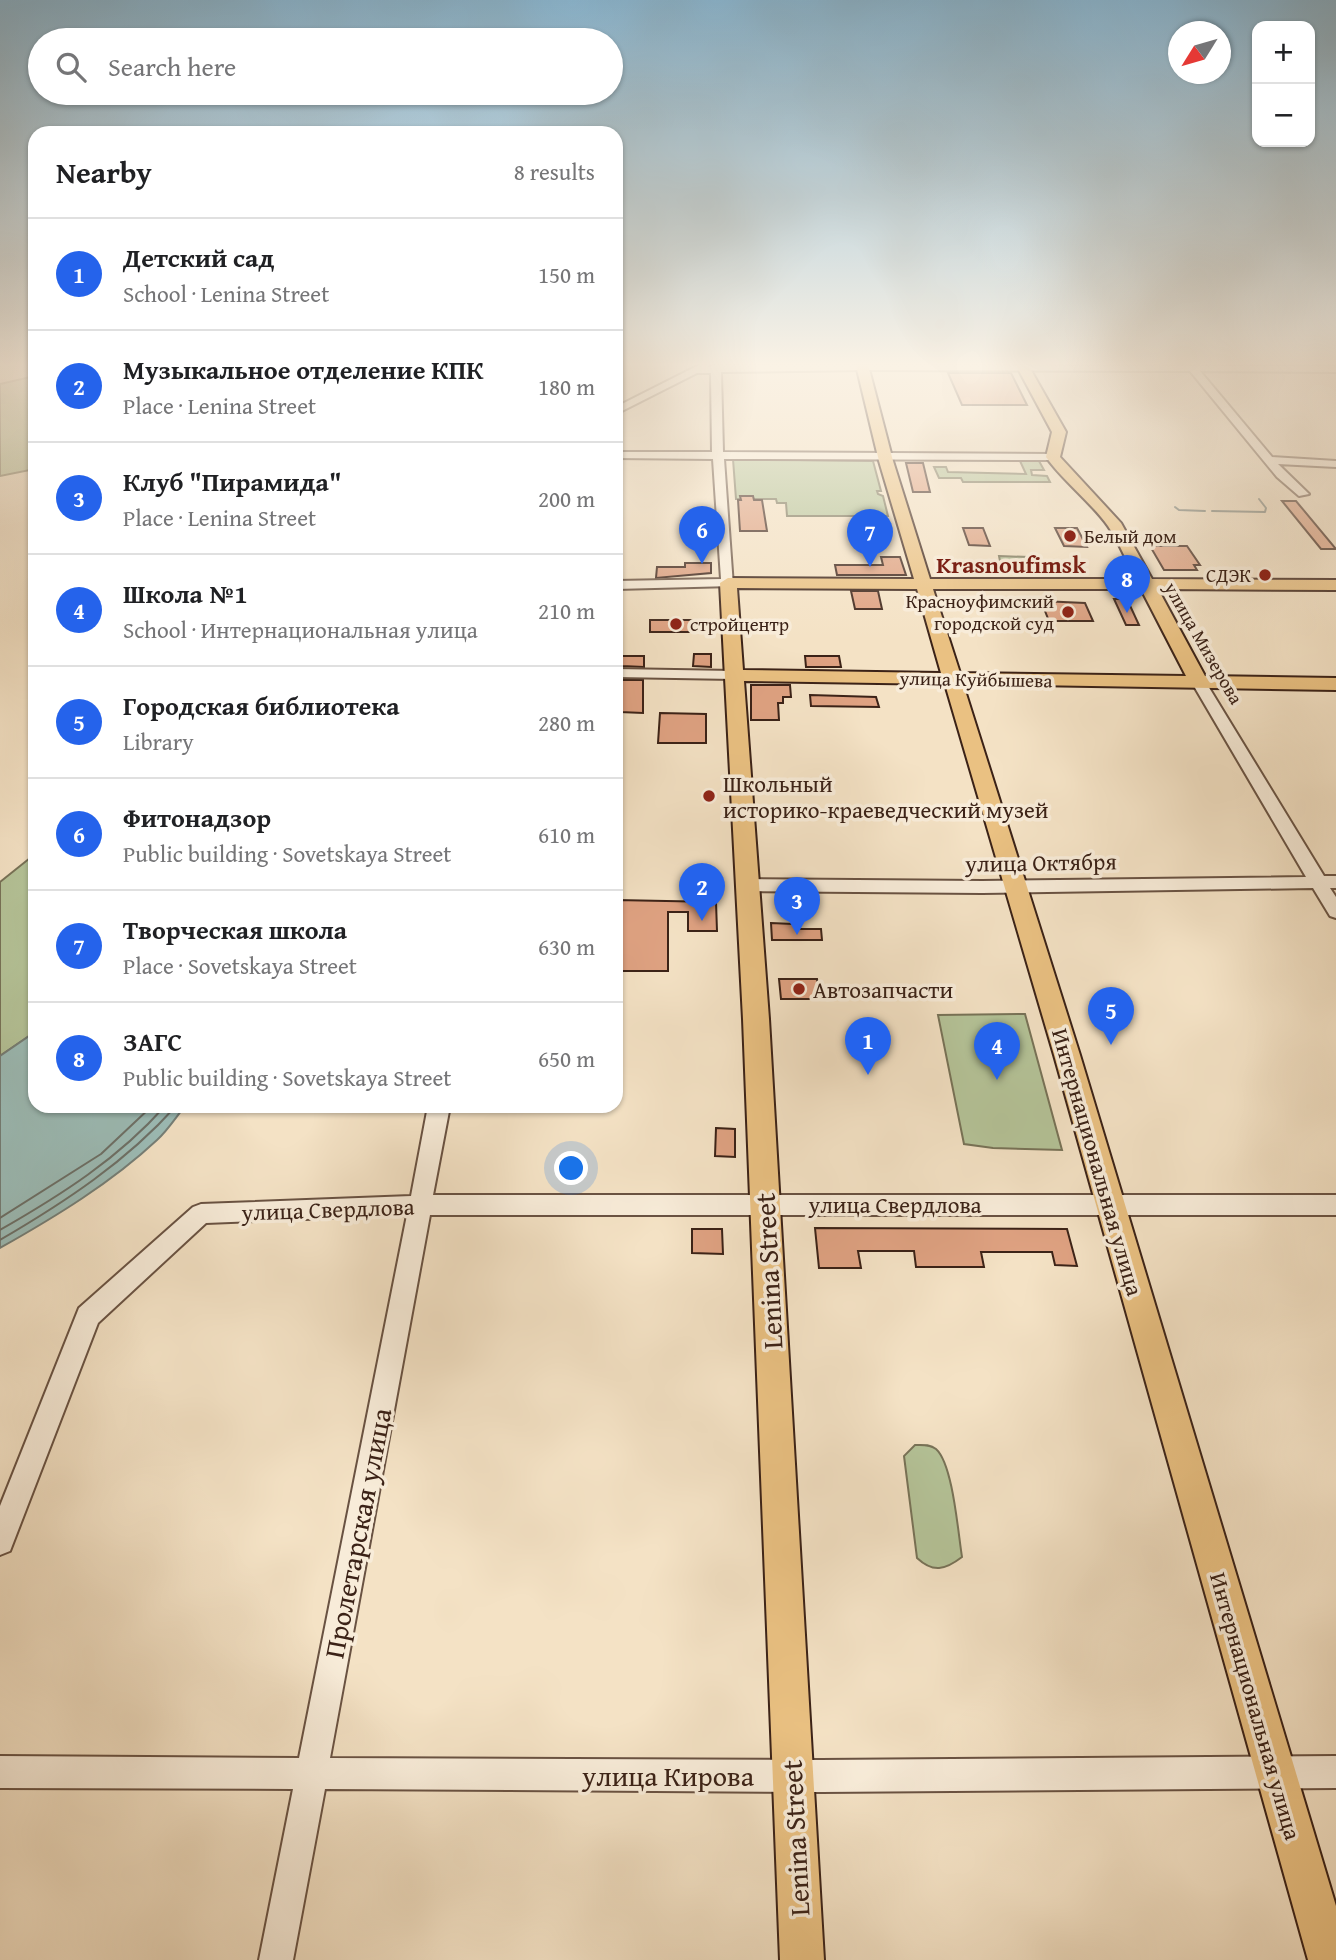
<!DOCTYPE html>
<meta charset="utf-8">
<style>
:root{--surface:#fff;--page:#f6f6f6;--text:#202124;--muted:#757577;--line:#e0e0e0;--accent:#2563eb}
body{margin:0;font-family:"Gentium Book Plus",serif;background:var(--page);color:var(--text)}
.controls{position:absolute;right:21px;top:21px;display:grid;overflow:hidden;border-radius:14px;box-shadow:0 2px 5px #0004}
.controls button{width:63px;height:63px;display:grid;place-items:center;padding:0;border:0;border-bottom:2px solid var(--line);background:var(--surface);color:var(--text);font:35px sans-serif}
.compass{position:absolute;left:1168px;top:21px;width:63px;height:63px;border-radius:50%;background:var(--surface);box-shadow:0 2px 5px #0004;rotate:233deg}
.you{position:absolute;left:572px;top:1169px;width:24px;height:24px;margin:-18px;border:5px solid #fff;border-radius:50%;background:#1a73e8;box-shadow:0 0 0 10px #1a73e833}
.badge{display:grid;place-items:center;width:46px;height:46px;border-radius:50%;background:var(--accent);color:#fff;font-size:23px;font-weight:700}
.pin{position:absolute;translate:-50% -58px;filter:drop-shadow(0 2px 4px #0008)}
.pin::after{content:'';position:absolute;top:37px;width:24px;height:21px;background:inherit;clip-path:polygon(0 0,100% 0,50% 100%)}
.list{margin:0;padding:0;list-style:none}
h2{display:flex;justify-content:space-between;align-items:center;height:91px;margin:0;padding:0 28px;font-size:30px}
h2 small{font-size:23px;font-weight:400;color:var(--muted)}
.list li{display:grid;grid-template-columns:46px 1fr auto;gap:21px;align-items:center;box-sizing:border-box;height:112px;padding:0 28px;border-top:2px solid var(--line)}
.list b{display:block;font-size:26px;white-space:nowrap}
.list p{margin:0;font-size:23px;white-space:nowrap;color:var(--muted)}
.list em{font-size:23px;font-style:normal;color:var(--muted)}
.icon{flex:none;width:38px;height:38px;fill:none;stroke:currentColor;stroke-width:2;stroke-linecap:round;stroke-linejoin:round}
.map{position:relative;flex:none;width:1336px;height:1960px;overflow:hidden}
.search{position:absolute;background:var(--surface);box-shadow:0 2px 5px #0004;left:28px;top:28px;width:595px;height:77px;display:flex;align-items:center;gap:18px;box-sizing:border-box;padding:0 24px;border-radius:38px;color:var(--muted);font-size:26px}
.panel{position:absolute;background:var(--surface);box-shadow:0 2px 5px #0004;left:28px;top:126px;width:595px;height:987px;border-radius:21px}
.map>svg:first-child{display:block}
.green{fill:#b5c499;stroke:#787358;stroke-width:2}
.water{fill:#9cbdb8;stroke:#757f78;stroke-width:2}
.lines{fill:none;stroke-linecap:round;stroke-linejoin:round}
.shore{stroke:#6c7068;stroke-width:2}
.stream{stroke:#757f78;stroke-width:2}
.building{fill:#dfa282;stroke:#3b2217;stroke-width:2}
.minor-casing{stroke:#695242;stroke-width:4}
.major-casing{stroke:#3b2217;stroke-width:4}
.minor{fill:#f8ecd9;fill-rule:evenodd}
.major{fill:#eac182;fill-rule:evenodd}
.poi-dot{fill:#8f2418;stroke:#f8ecd9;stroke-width:2.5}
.labels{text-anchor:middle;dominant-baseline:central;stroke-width:7;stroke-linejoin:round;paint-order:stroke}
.far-poi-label{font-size:19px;fill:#3b2217;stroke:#f8ecd9;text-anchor:start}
.far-street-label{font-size:19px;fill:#3b2217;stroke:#f8ecd9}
.poi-label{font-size:23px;fill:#3b2217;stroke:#f8ecd9;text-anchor:start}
.street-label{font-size:23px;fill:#3b2217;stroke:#f8ecd9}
.far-district-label{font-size:24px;font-weight:bold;fill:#7a1f14;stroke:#f8ecd9}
.near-street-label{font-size:28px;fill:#3b2217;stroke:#f8ecd9}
</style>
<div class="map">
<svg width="1336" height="1960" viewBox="0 0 1336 1960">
<rect width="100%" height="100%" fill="#f4e2c5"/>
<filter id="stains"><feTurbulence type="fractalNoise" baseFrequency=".00286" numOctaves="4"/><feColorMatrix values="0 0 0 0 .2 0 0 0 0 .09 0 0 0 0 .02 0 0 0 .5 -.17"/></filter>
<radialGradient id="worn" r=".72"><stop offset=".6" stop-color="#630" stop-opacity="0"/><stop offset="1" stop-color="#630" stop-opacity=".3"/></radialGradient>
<g class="green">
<path d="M35,376v30l-5,3 5,8v52l-35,7v-92z"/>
<path d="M733,459l140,2 8,30h-4l1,3 5,2 5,20h-101l-1,-13h-9l-1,-4h-40z"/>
<path d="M1020,461h19l5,9h-13l1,5 15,1 3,6h-87l-2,-4h-22l-5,-11h12l2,5 78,2z"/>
<path d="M999,556l30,1 6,12h-34l-6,4 -15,-6 -2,-4 22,-2z"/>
<path d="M35,854v178l-35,24v-174z"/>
<path d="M1025,1014l37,136 -69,-2 -29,-4 -26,-129z"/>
<path d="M915,1445c7,0 15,-1 21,4 17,15 22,84 26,108 -17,13 -29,16 -45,1l-13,-102z"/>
</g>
<path class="water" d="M35,1032v74h150c-9,11 -17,24 -28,34 -46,43 -102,77 -157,108v-192z"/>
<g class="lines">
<g class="shore">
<path d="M0,1218l101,-64 51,-48"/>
<path d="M0,1230c61,-35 118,-71 165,-124"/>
<path d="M0,1240c65,-38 126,-78 176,-134"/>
</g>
<g class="stream">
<path d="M828,365h23"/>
<path d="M874,365h27"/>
<path d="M905,365h20"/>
<path d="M928,365h28"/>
<path d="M961,365h43"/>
<path d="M1038,365h13"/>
<path d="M1175,507l4,3 26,1"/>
<path d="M1212,511l53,1 1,-4 -7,-9"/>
</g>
</g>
<g class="building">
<path d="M948,373h63l16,32h-65z"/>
<path d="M906,463h17l7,29h-17z"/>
<path d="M740,496h13l1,4h8l5,31h-27l-2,-31h3z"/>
<path d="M1282,501h14l40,48h-15z"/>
<path d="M963,528h20l7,18 -21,-1z"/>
<path d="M1055,528h22l10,19 -23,-1z"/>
<path d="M1150,546h37l13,19h-6l3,5h-33z"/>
<path d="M881,557h19l6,18h-69l-2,-10h48z"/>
<path d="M685,563h26v10l-55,5 1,-11h28z"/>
<path d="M851,591h27l4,18h-27z"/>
<path d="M1114,599h13l12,26h-13z"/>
<path d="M1041,601l44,2 8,18h-44z"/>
<rect x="650" y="620" width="53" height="12"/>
<path d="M694,654h17v13l-18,-1z"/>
<path d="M622,656h22v11l-22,-1z"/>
<path d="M805,656h34l2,11h-35z"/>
<path d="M621,680h22v33l-23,-1z"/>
<path d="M751,685h39l1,12h-8v6h-5l1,17h-28z"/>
<path d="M810,695l66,2 3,10 -68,-1z"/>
<path d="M660,713l46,1v29h-48z"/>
<path d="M616,900l100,2 1,29h-29v-19h-20v59h-52z"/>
<path d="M771,923l22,1 8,5h20l1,11h-50z"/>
<path d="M779,979h38l3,20h-39z"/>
<path d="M716,1128l19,1v28l-20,-1z"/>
<path d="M815,1228l252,1 10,37 -22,-1 -3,-13h-71l3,15h-68l-2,-16h-56l3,17h-42z"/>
<path d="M692,1229h30l1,25 -31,-1z"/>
</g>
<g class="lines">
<g class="minor-casing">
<g id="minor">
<path d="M699,365h10l-1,2 7,-2 621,1v6l-136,-1 72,86 64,4v6l-58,-3 31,30 -10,2 -22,-19 -87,-106 -328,-1 -141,2 2,80 330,2 5,3 -5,3 -329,-1 9,127 -117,3v-8l105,-2 -8,-120 -97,-1v-6h96l-1,-79h-14l-81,41v-7z"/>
<path d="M616,669l118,2 7,4 -7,4 -118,-2z"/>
<path d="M1198,677l7,4 119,195h12v12h-6l6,9v21l-6,-2 -17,-28 -331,5 -236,-2 -9,-6 9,-6 236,2 324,-4 -115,-196z"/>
<path d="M428,1106h22l-17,89h903v20h-906l-100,543 491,2 515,-4v32l-515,4 -496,-3 -32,171h-34l34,-171 -293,-1v-32l299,2 108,-543 -201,8 -108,100 -88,228 -10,4v-49l79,-198 114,-101 8,-3 210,-8z"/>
</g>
</g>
<g class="major-casing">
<path id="major" d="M856,365h12l25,96 37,118h206c-9,-17 -17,-37 -28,-53 -18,-25 -44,-44 -62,-69l6,-25 -36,-67h12l38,67 -6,25 61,66 31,56 184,1v10l-178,-1 47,87 131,2v12l-373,-6 117,371 256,851v54h-28l-254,-905 -109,-371 -201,-3 25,338 55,941h-44l-37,-941 -23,-436 8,-5 186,1 -35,-118zM737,588l180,1 24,84 -198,-3zM933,589h208l45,87 -226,-3z"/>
</g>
<use href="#minor" class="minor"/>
<use href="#major" class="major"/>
</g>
<linearGradient id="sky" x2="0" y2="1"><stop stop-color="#89b8d5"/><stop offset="0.57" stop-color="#faf2e5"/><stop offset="1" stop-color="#faf2e5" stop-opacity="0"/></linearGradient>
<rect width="1336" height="639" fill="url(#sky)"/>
<g class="poi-dot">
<circle cx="1070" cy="536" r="7"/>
<circle cx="1265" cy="575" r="7"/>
<circle cx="1068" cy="612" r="7"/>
<circle cx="676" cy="624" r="7"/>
<circle cx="709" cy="796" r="7"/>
<circle cx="799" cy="989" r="7"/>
</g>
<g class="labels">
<g class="far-poi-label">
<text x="1084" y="536">Белый дом</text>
<text x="1251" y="575" text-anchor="end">СДЭК</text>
<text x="1054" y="601" text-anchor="end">Красноуфимский<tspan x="1054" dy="22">городской суд</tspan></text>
<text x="690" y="624">стройцентр</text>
</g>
<g class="far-street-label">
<text transform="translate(1204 643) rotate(60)">улица Мизерова</text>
<text transform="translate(976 679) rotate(1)">улица Куйбышева</text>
</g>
<g class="poi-label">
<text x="723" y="783">Школьный<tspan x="723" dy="26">историко-краеведческий музей</tspan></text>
<text x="813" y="989">Автозапчасти</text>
</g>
<g class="street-label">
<text transform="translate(1041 862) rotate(-1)">улица Октября</text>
<text transform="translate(1098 1162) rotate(74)">Интернациональная улица</text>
<text x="895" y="1204">улица Свердлова</text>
<text transform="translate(328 1209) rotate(-2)">улица Свердлова</text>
<text transform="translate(1256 1706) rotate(74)">Интернациональная улица</text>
</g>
<g class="far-district-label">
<text x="1011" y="564">Krasnoufimsk</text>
</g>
<g class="near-street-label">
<text transform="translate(768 1271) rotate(-93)">Lenina Street</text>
<text transform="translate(357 1533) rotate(-79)">Пролетарская улица</text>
<text x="668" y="1775">улица Кирова</text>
<text transform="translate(795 1838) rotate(-93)">Lenina Street</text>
</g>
</g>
<rect width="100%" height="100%" filter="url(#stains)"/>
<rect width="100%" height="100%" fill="url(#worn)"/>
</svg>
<div class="controls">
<button>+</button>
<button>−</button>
</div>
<svg class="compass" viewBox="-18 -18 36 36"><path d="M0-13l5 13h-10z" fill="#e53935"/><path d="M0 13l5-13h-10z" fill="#757577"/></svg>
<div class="you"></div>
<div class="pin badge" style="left:868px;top:1075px">1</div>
<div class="pin badge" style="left:702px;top:921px">2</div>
<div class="pin badge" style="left:797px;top:935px">3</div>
<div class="pin badge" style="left:997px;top:1080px">4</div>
<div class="pin badge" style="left:1111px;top:1045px">5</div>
<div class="pin badge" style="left:702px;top:564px">6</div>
<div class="pin badge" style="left:870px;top:567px">7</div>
<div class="pin badge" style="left:1127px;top:613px">8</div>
<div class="search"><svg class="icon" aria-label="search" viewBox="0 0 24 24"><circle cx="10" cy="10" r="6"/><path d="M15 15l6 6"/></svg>Search here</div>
<section class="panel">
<h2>Nearby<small>8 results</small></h2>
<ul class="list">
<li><span class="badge">1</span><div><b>Детский сад</b><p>School · Lenina Street</p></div><em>150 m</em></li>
<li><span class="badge">2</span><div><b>Музыкальное отделение КПК</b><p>Place · Lenina Street</p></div><em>180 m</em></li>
<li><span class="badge">3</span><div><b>Клуб &quot;Пирамида&quot;</b><p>Place · Lenina Street</p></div><em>200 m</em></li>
<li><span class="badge">4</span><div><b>Школа №1</b><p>School · Интернациональная улица</p></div><em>210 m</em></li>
<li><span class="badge">5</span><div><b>Городская библиотека</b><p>Library</p></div><em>280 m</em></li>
<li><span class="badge">6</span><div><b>Фитонадзор</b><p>Public building · Sovetskaya Street</p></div><em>610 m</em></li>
<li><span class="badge">7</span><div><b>Творческая школа</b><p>Place · Sovetskaya Street</p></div><em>630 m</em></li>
<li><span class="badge">8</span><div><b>ЗАГС</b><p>Public building · Sovetskaya Street</p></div><em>650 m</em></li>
</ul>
</section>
</div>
